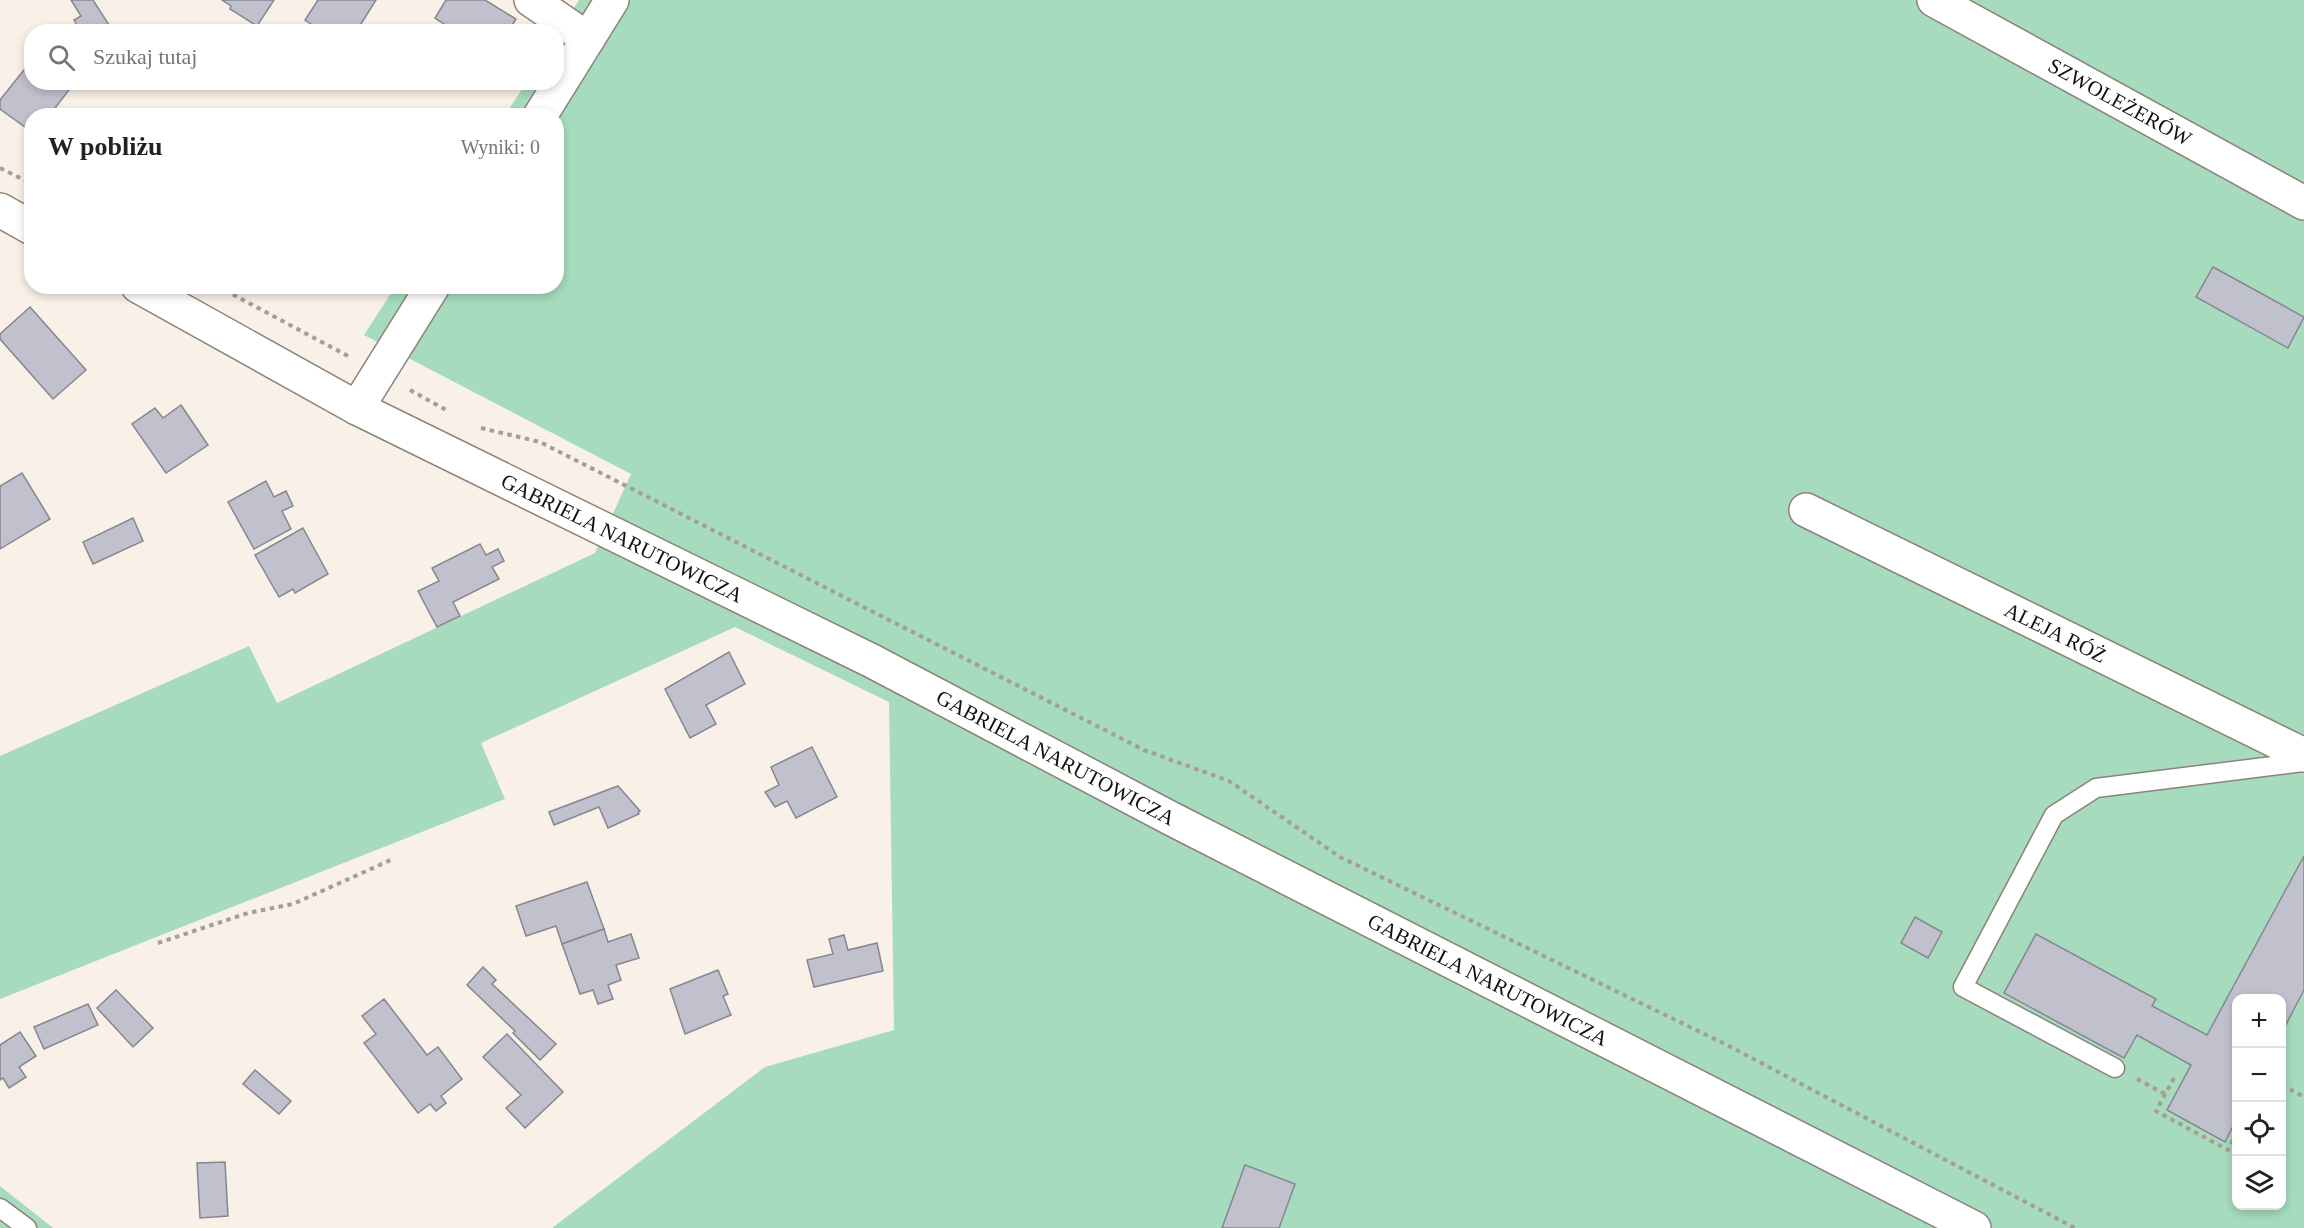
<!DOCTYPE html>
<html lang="pl">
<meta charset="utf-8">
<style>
:root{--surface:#fff;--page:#f2f2f2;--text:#222;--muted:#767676;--line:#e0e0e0}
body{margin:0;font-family:"Times New Roman",serif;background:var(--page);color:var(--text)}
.controls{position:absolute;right:18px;bottom:18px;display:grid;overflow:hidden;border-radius:12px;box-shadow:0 3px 9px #0003}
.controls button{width:54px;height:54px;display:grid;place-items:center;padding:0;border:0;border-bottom:2px solid var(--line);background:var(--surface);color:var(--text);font:30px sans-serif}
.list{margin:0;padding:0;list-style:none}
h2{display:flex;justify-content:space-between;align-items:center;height:78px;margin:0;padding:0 24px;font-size:26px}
h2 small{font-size:20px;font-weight:400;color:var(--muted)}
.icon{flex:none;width:33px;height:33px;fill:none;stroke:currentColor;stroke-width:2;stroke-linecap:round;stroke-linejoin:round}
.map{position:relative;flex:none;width:2304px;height:1228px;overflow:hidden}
.search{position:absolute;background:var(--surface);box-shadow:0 3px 9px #0003;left:24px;top:24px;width:540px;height:66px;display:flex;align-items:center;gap:15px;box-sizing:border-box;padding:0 21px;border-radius:24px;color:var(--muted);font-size:22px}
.panel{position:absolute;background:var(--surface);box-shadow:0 3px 9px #0003;left:24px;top:108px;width:540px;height:186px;border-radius:24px}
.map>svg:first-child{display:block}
.green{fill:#a6dbbd;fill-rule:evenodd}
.building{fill:#c0c1cd;stroke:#858691;stroke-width:1.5}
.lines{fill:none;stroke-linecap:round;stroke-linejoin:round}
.lane-casing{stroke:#8a837a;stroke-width:21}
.street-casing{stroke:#8a837a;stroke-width:36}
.secondary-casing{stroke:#8a837a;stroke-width:36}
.path{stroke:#a49e96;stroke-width:4;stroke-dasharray:4.5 4.5;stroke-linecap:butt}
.lane{stroke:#fff;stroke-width:18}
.street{stroke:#fff;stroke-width:33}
.secondary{stroke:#fff;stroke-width:33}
.labels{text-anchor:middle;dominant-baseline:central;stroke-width:4.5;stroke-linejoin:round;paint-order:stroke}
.street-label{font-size:21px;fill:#13110d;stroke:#f9f1e7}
</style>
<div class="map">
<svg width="2304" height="1228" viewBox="0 0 2304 1228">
<rect width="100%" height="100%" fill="#f9f1e7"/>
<g class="green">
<path d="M579,0h1725v1228h-1752l213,-161 129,-37 -5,-328 -154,-75 -254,116 24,56 -505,200v-243l249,-110 28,57 318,-150 36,-79 -267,-139 31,-48 161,-1v-170l-51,-1 21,-32 30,-1 1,-47zM2236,998h46v208h-46z"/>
<path d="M0,1186l53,42h-53z"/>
</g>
<g class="building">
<path d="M71,0h22l18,28 -5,4h-17l-3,-7 -7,4 -5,-9 7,-4z"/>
<path d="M222,0h52l-17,26 -27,-17 1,-3z"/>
<path d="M318,0h58l-20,32h-33l-18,-12z"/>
<path d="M446,0h39l31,19 -8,13h-52l-21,-14z"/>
<path d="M32,60v22h43l-26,34h-17v16l-32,-23v-9z"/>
<path d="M2213,267l91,50 -16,31 -92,-51z"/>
<path d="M30,307l56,63 -33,29 -53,-60v-5z"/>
<path d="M181,405l27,40 -42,28 -34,-49 23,-16 8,10z"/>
<path d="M22,473l28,46 -50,30v-63z"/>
<path d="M266,481l8,16 12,-6 7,15 -11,5 9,18 -37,20 -26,-47z"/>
<path d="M133,518l10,23 -50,23 -10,-22z"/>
<path d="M303,528l25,46 -33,19 -2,-4 -14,8 -24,-42z"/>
<path d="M480,544l6,11 12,-6 6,12 -12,6 7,12 -46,23 7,14 -23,11 -19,-36 21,-10 -7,-13z"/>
<path d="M729,652l16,32 -39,21 10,19 -26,14 -25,-49z"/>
<path d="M812,747l25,50 -41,21 -9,-17 -12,6 -10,-15 14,-7 -8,-18z"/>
<path d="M618,786l22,25 -2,1 1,2 -31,14 -9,-21 -45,18 -5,-13z"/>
<path d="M2304,856v134l-22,42v-34h-46v122l-11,22 -58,-32 24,-45 -54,-30 -13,23 -120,-65 32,-59 120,65 -4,7 55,29z"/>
<path d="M587,882l17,47 -42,15 -6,-18 -30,10 -10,-30z"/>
<path d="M1915,917l27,15 -14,26 -27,-15z"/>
<path d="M604,929l4,13 23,-8 8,24 -23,7 5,15 -13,5 5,14 -15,5 -5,-14 -13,4 -18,-50z"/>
<path d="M844,935l4,15 29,-7 6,28 -69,16 -7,-27 26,-6 -4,-15z"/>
<path d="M483,967l13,13 -4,4 64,60 -16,16 -27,-27 2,-2 -48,-46z"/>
<path d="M718,970l10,24 -5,2 8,19 -46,19 -15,-45z"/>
<path d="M116,990l37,38 -20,19 -36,-39z"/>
<path d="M384,999l43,56 11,-8 24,32 -21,17 5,7 -10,8 -6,-7 -12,9 -54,-70 12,-9 -14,-18z"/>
<path d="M88,1004l10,21 -54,24 -10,-22z"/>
<path d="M20,1032l16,24 -17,11 7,10 -17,11 -6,-10 -3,2v-35z"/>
<path d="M507,1034l56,58 -38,36 -19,-20 15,-13 -38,-38z"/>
<path d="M255,1070l36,31 -12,13 -36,-30z"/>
<path d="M225,1162l3,54 -28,2 -3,-55z"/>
<path d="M1245,1165l50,19 -16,44h-57z"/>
</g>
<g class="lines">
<g class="lane-casing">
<g id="lane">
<path d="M2115,1068l-152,-81 91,-172 42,-27 208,-26"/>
<path d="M0,1208l27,20"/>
</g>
</g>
<g class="street-casing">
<g id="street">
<path d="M531,0l57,39"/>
<path id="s1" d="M1934,0l370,203"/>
<path d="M540,116l72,-116"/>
<path d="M357,408l76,-122"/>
<path id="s2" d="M1806,510l498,245"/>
</g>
</g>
<g class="secondary-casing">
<g id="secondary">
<path d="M0,210l32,18"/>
<path id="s3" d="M138,286l219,122 515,253 298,157 804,410"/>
</g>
</g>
<g class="path">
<path d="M0,168l32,16"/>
<path d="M217,286l131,70"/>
<path d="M410,390l38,21"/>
<path d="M481,428l59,14 604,308 85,31 111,76 387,188 348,183"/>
<path d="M158,943l90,-30 45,-9 100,-45"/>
<path d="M2174,1078l-18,33 72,39 8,-16"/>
<path d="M2137,1079l28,15"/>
<path d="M2282,1085l22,12"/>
</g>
<use href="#lane" class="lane"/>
<use href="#street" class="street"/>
<use href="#secondary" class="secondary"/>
</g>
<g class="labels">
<g class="street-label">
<text stroke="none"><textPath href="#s1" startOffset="212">SZWOLEŻERÓW</textPath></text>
<text stroke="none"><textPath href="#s3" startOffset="546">GABRIELA NARUTOWICZA</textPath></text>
<text stroke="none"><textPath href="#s2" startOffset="278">ALEJA RÓŻ</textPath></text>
<text stroke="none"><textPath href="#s3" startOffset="1032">GABRIELA NARUTOWICZA</textPath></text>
<text stroke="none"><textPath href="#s3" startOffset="1518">GABRIELA NARUTOWICZA</textPath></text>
</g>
</g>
</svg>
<div class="controls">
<button>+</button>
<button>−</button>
<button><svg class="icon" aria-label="locate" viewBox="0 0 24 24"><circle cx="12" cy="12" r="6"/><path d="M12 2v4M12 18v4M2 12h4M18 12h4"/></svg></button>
<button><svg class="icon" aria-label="layers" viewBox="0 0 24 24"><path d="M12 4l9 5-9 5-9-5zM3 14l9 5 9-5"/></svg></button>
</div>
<div class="search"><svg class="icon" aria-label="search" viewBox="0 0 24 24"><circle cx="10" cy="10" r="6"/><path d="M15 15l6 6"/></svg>Szukaj tutaj</div>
<section class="panel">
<h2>W pobliżu<small>Wyniki: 0</small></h2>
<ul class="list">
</ul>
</section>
</div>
